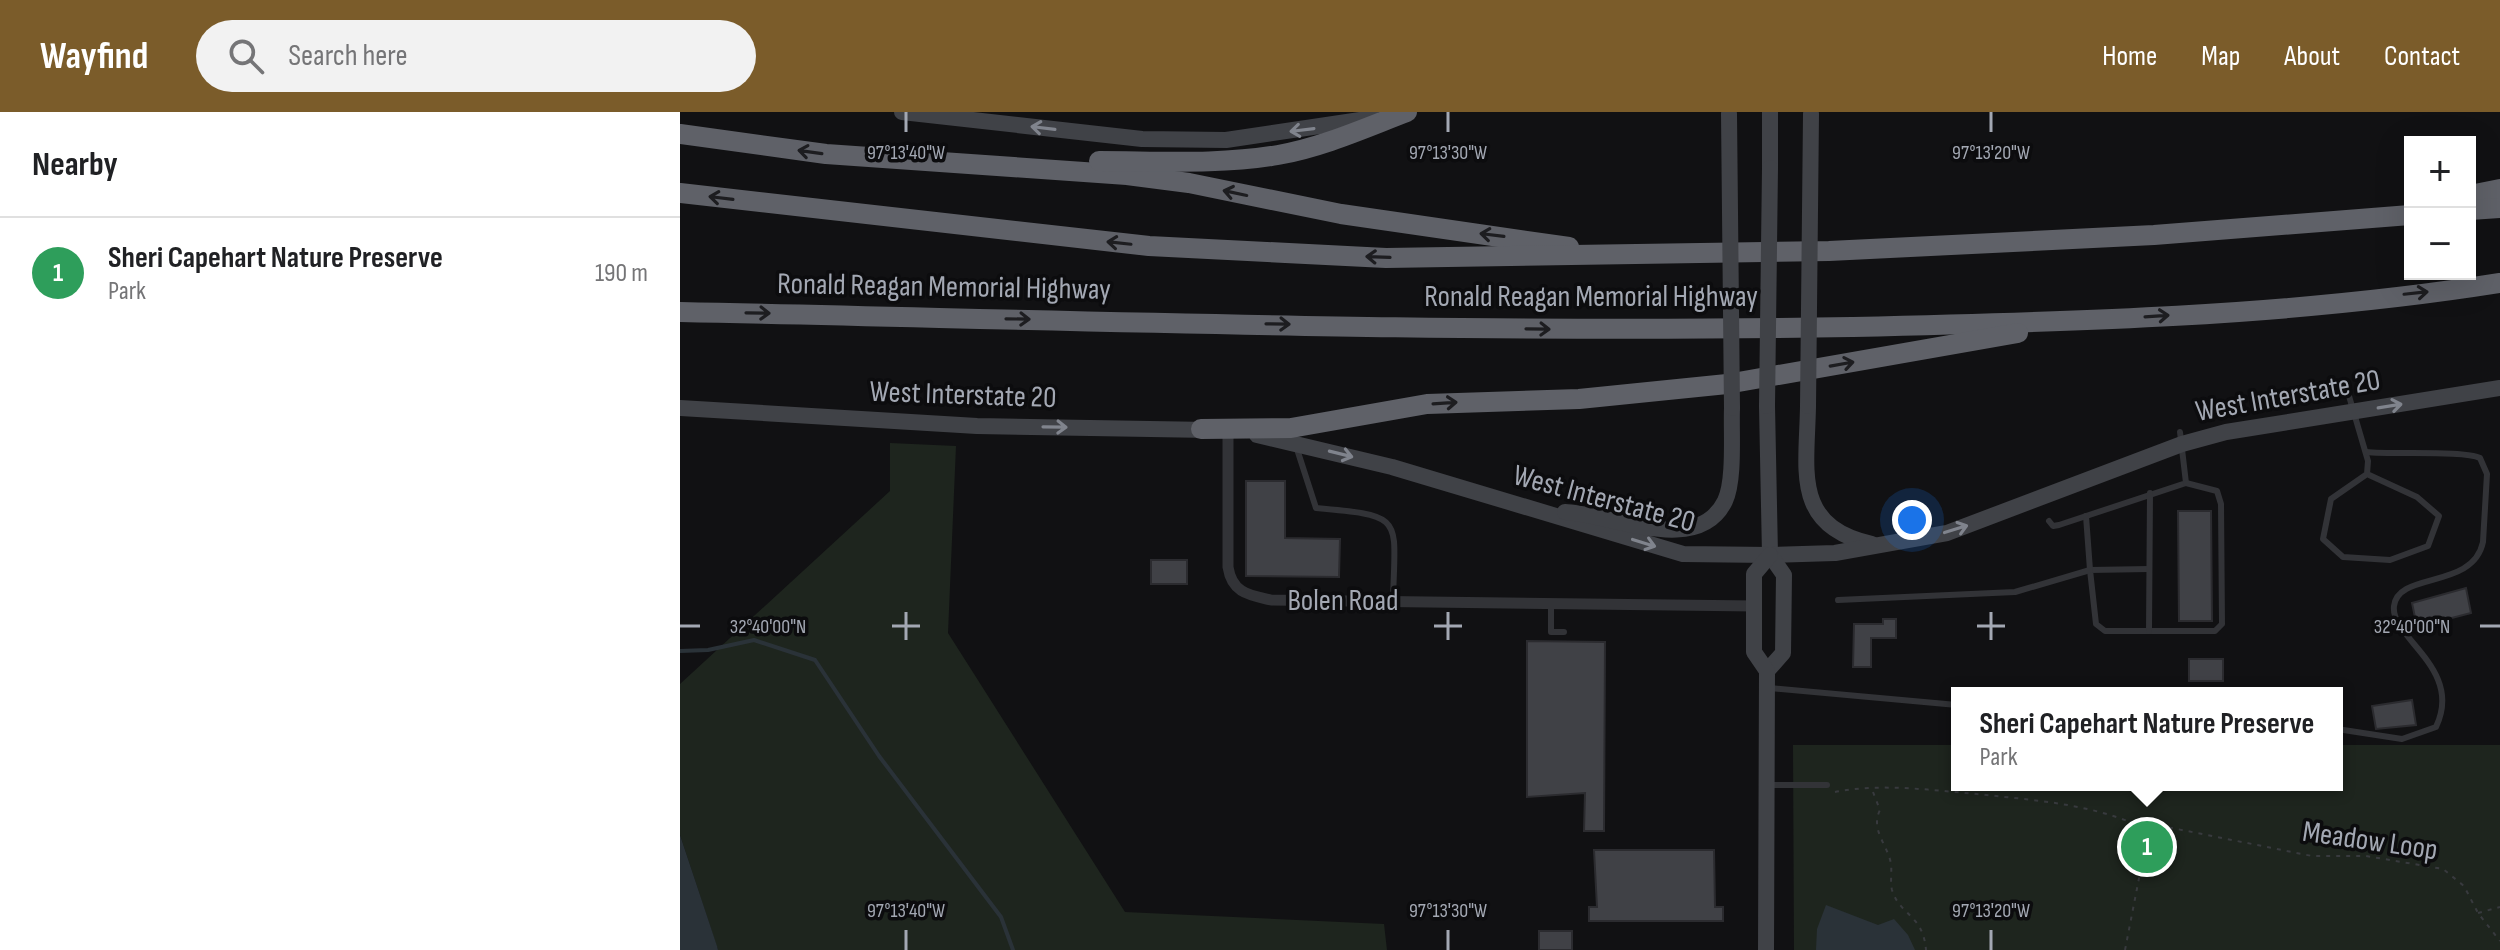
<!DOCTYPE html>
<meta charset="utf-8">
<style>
:root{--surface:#fff;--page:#f2f2f2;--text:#202124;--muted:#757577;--line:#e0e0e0;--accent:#7b5c2a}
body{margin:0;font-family:"Sofia Sans Condensed",sans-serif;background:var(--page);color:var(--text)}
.controls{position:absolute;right:24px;top:24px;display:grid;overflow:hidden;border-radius:0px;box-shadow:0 8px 32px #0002}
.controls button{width:72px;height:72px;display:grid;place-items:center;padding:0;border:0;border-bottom:2px solid var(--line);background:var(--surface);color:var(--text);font:40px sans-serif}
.you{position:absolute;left:1232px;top:408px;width:28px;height:28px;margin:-20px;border:6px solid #fff;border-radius:50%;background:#1a73e8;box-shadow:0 0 0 12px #1a73e833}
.badge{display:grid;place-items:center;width:52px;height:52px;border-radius:50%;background:var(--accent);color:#fff;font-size:26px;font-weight:700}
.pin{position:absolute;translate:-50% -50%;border:4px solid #fff;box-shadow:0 2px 8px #0006}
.popup{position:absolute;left:1271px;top:575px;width:392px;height:104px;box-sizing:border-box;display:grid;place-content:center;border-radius:0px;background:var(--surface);filter:drop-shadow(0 2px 6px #0005);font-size:26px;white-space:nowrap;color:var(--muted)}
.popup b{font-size:30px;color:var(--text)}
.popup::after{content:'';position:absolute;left:50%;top:100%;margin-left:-16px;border:16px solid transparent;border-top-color:var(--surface)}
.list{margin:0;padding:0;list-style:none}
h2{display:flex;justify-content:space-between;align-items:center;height:104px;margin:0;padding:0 32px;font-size:34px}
h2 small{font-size:26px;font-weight:400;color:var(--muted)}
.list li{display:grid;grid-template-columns:52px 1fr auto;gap:24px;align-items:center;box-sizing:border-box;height:112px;padding:0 32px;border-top:2px solid var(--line)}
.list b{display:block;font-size:30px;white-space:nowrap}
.list p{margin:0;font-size:26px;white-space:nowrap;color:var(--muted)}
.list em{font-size:26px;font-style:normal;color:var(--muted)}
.icon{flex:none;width:44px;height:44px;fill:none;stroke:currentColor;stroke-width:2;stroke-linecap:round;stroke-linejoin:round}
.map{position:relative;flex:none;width:1820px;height:838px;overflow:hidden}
header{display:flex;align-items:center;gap:48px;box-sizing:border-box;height:112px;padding:0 40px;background:var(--accent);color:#fff}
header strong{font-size:38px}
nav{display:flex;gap:44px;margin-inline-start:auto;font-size:28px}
.search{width:560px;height:72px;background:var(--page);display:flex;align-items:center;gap:20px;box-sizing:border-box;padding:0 28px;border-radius:44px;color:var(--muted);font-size:30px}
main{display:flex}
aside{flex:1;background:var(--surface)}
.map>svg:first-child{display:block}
.green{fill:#1e251e}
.water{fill:#2a3238}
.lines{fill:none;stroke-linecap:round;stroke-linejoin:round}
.stream{stroke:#2a3238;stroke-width:4}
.building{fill:#404146;stroke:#2b2b2f;stroke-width:2}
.path{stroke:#383a3e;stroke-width:2;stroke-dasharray:4 6;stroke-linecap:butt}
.lane{stroke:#323337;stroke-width:6}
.street{stroke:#323337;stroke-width:11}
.secondary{stroke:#404247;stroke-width:16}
.highway{stroke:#5f6168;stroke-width:20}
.secondary-bridge{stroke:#404247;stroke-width:16}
.oneway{stroke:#80848d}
.oneway2{stroke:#1d1d20}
.ticks{fill:none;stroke:#a3a8b3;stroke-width:3}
.labels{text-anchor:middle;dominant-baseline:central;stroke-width:7;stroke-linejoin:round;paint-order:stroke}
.street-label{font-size:30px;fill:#a3a8b3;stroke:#0c0c0e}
.ticks-label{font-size:20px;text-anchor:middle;fill:#a3a8b3;stroke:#0c0c0e;stroke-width:7;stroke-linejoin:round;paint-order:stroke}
</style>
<header>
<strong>Wayfind</strong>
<div class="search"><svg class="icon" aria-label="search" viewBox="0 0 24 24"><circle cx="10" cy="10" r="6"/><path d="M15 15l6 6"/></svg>Search here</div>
<nav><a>Home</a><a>Map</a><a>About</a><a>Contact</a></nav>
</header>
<main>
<aside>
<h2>Nearby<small></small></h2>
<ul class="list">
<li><span class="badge" style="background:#2e9e5b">1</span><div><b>Sheri Capehart Nature Preserve</b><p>Park</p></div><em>190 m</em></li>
</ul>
</aside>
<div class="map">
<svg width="1820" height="838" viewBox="0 0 1820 838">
<rect width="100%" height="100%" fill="#111113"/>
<g class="green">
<path d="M210,331l66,3 -8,187 177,279 259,12 3,26h-669l-38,-115v-151l210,-193z"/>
<path d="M1113,633h164v40h380v-40h163v205h-706z"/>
</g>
<g class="water">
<path d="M0,723l37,111 1,4h-38z"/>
<path d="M1146,793l52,20 16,-6 14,16 7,15h-99l1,-21z"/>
</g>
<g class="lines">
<path class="stream" d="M0,539l28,-1 46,-10 61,20 64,96 122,161 12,33"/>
</g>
<g class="building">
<path d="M566,369h39v57l55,1 -1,38 -93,-1z"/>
<path d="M1498,399h33l1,110h-33z"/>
<rect x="471" y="448" width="36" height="24"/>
<path d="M1786,476l5,25 -54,14 -5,-24z"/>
<path d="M1203,507h13v19h-25v29h-18l1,-43h29z"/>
<path d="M847,529l78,1 -1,189h-20l1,-38 -58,4z"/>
<rect x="1509" y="547" width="34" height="22"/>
<path d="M1732,588l4,25 -40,4 -4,-23z"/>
<path d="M914,738h120l1,57h8v14h-134v-14h8z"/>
<rect x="859" y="819" width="33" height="19"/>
</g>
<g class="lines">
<g class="path">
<path d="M1155,680c46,-9 95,-2 142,2 54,6 108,9 158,30"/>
<path d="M1193,680l7,18c-10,20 8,35 11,54 1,9 -1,18 1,26 8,26 31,24 34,60"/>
<path d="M1798,801l22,-6"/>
<path d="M1445,838l16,-82 -4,-44 20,1 155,31h54l77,13 21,17 14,27 22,28"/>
</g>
<g class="lane">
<path d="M1669,284l19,65 -1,13 -36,25 -8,40 20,18 47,3 38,-14 11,-30 -22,-19 -50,-23"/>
<path d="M616,334l20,62c90,8 79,8 77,93"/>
<path d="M1369,409l4,5 6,-1 127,-42 -6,-51"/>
<path d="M1469,457l-59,1 6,54 9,7h110l7,-7 -1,-120 -4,-13 -31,-8"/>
<path d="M1158,488l177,-8 75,-22 -4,-54"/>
<path d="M871,490v30h13"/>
<path d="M1469,519l1,-138"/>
<path d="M1090,576l187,17"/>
<path d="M1657,617l65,10 34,-12c28,-59 -46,-89 -42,-121 4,-35 79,-16 89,-64l4,-68 -7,-16c-16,-8 -87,-3 -114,-6"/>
<path d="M1087,673h60"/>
</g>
<path class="street" d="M548,320v135c4,26 21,28 43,33l484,6"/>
<g class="secondary">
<path d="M222,0l240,27 84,1 147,-22"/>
<path d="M1090,56v-56"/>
<path d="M1087,294l3,149"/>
<path d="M1128,294c-1,65 -16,120 64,138"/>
<path d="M0,296l297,18 233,4"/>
<path d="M577,323l135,32 291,87 87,1 65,-2 112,-20 235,-89 44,-12 274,-44"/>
<path d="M885,400c46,2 133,45 160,-11 10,-21 6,-69 7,-93"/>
<path d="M1087,559l16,-18 1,-78 -14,-20"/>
<path d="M1086,838l1,-279 -13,-19v-78l16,-19"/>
</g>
<g class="highway">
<path d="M0,22l146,20 301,21 62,8 152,31 228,33"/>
<path d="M419,49c59,0 121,4 179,-6 45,-8 87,-27 129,-43"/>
<path d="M0,81l469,53 237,12 443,-7 325,-16 256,-20"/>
<path d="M1790,83l30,-6"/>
<path d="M1790,98l30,-2"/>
<path d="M0,200c390,8 781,22 1172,15 216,-5 434,-10 648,-44"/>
<path d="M521,317l90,-1 136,-24 152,-5 148,-15 291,-51"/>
</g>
<g class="secondary-bridge">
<path d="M1049,2l3,294"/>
<path d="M1087,294l3,-238"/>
<path d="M1128,294l3,-292"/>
</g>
</g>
<defs><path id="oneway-shaft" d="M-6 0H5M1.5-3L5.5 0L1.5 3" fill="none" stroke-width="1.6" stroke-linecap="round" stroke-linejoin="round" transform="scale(2)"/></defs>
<g class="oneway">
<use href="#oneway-shaft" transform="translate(363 16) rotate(-173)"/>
<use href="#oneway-shaft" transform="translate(622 18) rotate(173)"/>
<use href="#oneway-shaft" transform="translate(1710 294) rotate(-9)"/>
<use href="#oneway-shaft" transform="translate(375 315) rotate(1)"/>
<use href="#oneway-shaft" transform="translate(661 342) rotate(14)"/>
<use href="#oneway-shaft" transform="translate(1276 417) rotate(-17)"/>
<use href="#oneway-shaft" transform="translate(964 431) rotate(17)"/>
</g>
<g class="oneway2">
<use href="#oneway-shaft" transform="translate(130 40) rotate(-172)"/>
<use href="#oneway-shaft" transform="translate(555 81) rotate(-168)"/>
<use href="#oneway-shaft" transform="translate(41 86) rotate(-173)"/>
<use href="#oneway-shaft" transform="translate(812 123) rotate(-173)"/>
<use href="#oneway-shaft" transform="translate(439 131) rotate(-174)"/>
<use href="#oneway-shaft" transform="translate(698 145) rotate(-178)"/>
<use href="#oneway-shaft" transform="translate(1736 181) rotate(-6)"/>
<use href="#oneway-shaft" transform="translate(78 201) rotate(1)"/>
<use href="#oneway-shaft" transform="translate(1477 204) rotate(-4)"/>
<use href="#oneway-shaft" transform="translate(338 207) rotate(1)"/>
<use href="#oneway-shaft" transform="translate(598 212) rotate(1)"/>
<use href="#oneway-shaft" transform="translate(858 217) rotate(1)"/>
<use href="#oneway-shaft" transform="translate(1162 252) rotate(-10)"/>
<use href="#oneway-shaft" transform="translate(765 291) rotate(-4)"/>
</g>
<path class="ticks" d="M226,0v20M768,0v20M1311,0v20M226,500v28M768,500v28M1311,500v28M0,514h20M212,514h28M754,514h28M1297,514h28M1800,514h20M226,818v20M768,818v20M1311,818v20"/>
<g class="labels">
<g class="street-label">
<text transform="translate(264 175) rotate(1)">Ronald Reagan Memorial Highway</text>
<text x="911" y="185">Ronald Reagan Memorial Highway</text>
<text transform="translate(283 283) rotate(2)">West Interstate 20</text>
<text transform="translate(1608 284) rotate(-10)">West Interstate 20</text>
<text transform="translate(924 387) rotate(15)">West Interstate 20</text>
<text x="663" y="489">Bolen Road</text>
<text transform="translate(1690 729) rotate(8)">Meadow Loop</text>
</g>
</g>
<g class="ticks-label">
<text x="226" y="47">97°13'40"W</text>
<text x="768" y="47">97°13'30"W</text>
<text x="1311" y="47">97°13'20"W</text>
<text x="88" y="521">32°40'00"N</text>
<text x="1732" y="521">32°40'00"N</text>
<text x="226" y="805">97°13'40"W</text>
<text x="768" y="805">97°13'30"W</text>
<text x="1311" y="805">97°13'20"W</text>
</g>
</svg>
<div class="controls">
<button>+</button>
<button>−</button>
</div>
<div class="you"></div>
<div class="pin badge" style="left:1467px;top:735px;background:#2e9e5b">1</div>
<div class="popup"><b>Sheri Capehart Nature Preserve</b>Park</div>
</div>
</main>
